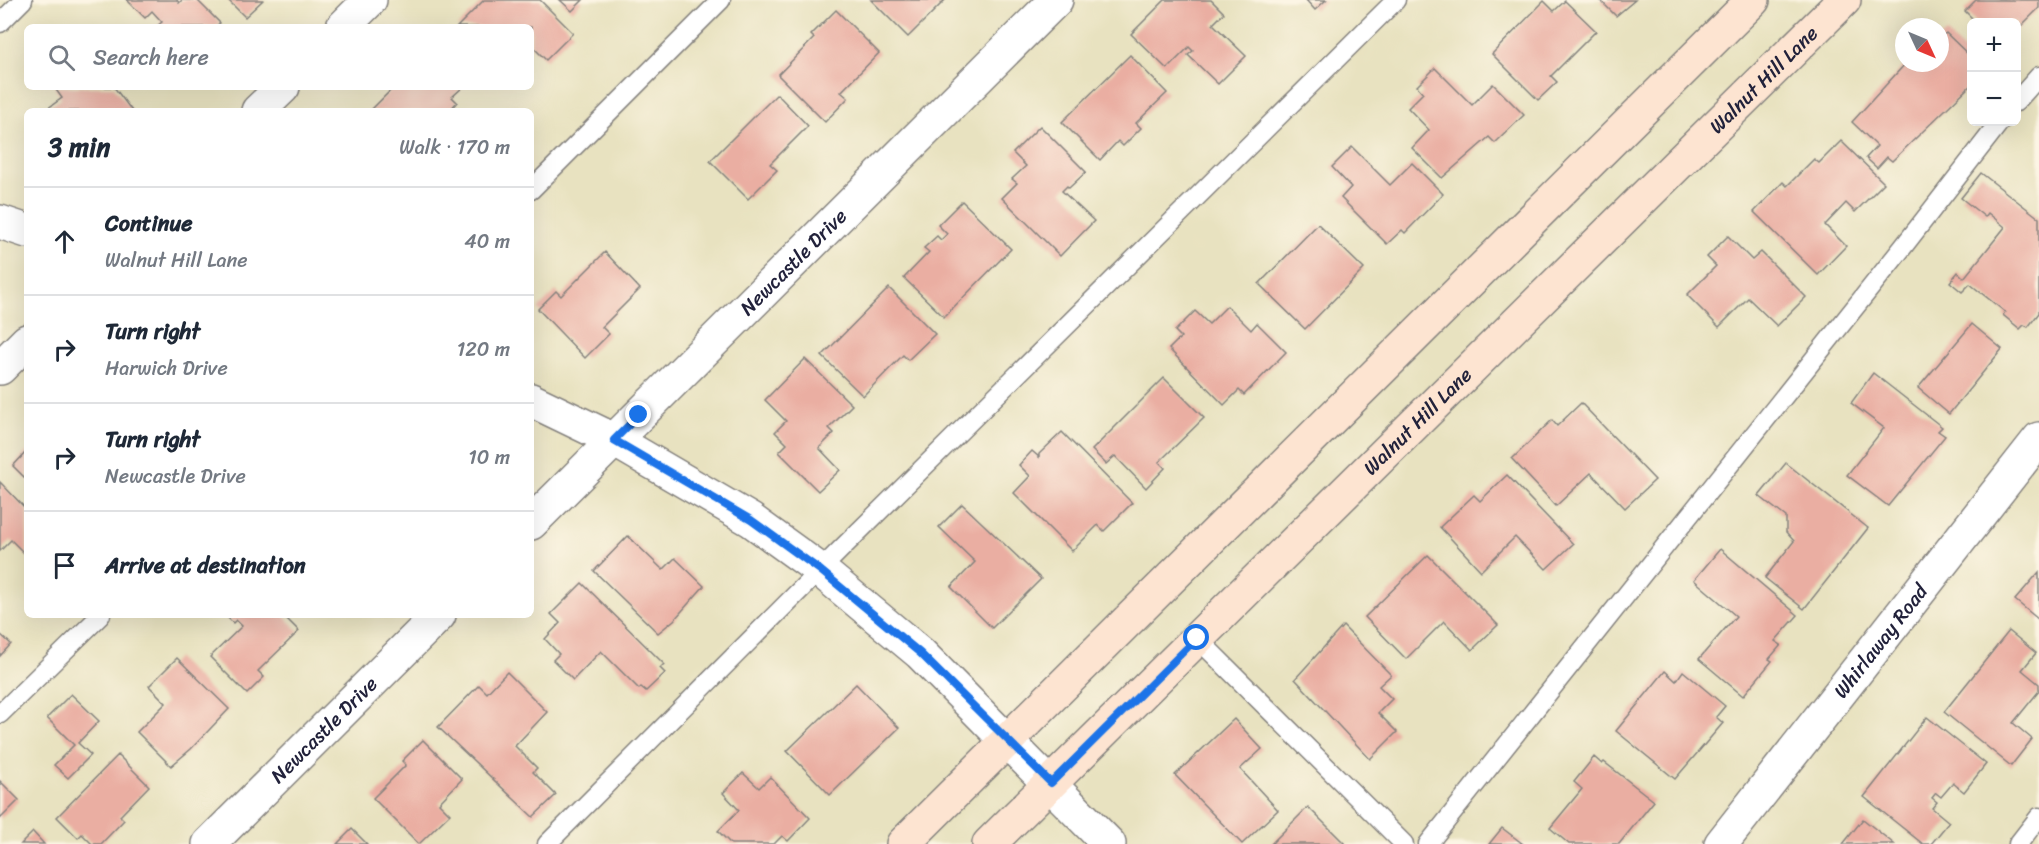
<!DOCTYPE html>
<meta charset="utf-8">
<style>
:root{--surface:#fff;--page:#f6f6f7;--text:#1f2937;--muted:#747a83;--line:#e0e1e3}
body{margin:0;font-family:Sriracha,sans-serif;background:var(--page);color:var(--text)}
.controls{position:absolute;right:18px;top:18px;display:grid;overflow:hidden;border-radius:9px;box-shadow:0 6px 24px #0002}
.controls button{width:54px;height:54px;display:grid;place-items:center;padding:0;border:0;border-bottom:2px solid var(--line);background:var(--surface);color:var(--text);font:30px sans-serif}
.compass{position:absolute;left:1895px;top:18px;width:54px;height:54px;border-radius:50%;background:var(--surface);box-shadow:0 6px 24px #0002;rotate:134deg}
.stop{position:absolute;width:18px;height:18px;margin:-14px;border:4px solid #1a73e8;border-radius:50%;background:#fff}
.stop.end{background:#1a73e8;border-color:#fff;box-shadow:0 2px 6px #0008}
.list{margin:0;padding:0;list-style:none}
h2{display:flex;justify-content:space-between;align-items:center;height:78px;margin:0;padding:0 24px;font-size:26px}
h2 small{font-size:20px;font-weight:400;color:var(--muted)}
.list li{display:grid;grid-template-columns:39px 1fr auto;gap:18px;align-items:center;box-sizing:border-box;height:108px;padding:0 24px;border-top:2px solid var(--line)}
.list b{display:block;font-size:22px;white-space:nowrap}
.list p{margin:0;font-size:20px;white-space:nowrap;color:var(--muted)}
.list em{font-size:20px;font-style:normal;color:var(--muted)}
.icon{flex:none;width:33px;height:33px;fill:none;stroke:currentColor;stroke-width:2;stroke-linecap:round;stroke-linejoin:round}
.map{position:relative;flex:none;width:2039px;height:844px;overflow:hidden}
.search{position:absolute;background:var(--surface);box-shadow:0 6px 24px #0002;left:24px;top:24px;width:510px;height:66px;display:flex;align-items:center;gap:15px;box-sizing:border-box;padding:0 21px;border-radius:9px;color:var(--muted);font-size:22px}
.panel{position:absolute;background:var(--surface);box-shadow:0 6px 24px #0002;left:24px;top:108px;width:510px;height:510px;border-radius:9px}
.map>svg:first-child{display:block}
.building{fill:#eaaea2}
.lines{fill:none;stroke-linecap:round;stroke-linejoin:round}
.lane-casing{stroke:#85827e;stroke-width:21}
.street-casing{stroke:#85827e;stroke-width:36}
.secondary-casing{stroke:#85827e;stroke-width:36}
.lane{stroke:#fff;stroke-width:18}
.street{stroke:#fff;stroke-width:33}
.secondary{stroke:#fde4d1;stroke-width:33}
.route{stroke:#1a73e8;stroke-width:8}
.labels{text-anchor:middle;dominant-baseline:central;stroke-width:4.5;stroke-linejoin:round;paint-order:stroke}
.street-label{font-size:20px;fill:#22223b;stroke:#fcf5e5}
</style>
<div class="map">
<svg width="2039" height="844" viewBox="0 0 2039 844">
<rect width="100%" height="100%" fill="#fcf5e5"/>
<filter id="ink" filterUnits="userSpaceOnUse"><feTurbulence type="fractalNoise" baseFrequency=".0167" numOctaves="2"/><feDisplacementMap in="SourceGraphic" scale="12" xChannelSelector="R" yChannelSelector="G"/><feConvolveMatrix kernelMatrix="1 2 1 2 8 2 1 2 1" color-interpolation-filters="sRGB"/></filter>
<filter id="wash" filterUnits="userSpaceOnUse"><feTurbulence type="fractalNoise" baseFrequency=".008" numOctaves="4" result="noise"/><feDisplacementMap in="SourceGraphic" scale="24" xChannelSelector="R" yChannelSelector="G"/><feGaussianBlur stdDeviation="1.35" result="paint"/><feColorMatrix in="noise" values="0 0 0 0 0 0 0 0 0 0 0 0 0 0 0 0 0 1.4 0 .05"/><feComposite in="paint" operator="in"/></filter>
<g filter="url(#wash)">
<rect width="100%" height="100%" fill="#e8e2c0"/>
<g id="blocks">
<g class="building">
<path d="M127,0h50l2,3 3,-3h15l23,23 -5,4h-59l6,-5 -10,-11 -7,7z"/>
<path d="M228,0h35l-18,17z"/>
<path d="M484,0h56l33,33 -27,27 -15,-15v-18h-74z"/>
<path d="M560,0h23l-11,11z"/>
<path d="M871,0h74l-37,37z"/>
<path d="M1165,0h46l13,13 -11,11 33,32 -28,28 -30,-29 5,-4 -4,-4 -22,22 -36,-35z"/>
<path d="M1306,0h20l-11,10z"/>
<path d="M1600,0h35l-19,16z"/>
<path d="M1976,0h63v8l-23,23v-9h-40l-11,-11z"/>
<path d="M1544,1l10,10 11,-10 31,30 -45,45 6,6 -19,18 -46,-46z"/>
<path d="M836,10l43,43 -38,39 7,6 -23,24 -47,-47 36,-37 -3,-3z"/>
<path d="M1946,33l26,25v26l-80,77 -5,-4 -10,11 -11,-10 11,-12 -25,-24 54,-59h34v-25z"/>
<path d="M1130,55l37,38 -31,30 5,5 -18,18 -5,-5 -18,19 -38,-38z"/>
<path d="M1435,68l37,37 21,-21 31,31 -29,28 -6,-6 -47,41 -30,-30 17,-18 -21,-22 15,-15 -6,-7z"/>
<path d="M54,87h60l18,24h-88l18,-13z"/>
<path d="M394,87h69l-11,10 5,5 -8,9h-79z"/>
<path d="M777,94l31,32 -38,38 7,6 -29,29 -38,-38z"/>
<path d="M1040,126l46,46 -17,16 -2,-2 -5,5 32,30 -34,35 -58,-58 15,-15 -5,-4 14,-13 -13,-13z"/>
<path d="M1841,141l43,42 -29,29 -9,-9 -21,22 21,21 -28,29 -64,-63 29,-30 4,4 27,-27 5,4z"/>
<path d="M1352,147l38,38 22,-22 31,31 -38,39 -3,-3 -15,14 -46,-46 10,-11 -19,-20z"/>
<path d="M1981,173l58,45v95l-11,14 -4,-2 -4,4 -17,-14 2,-3 -35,-28 -8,8 -12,-10 8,-10 6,6 41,-51 -17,-14 -3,4 -24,-19z"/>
<path d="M962,201l49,48 -67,68 -40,-39 25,-26 -5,-4 13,-12 4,4 6,-6 -9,-9z"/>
<path d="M1318,224l46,45 -59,60 -46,-45z"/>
<path d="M1728,236l24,24 9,-8 45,45 -29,29 -29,-28 -29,29 -32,-32 29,-29 -9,-9z"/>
<path d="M605,252l35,37 -38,38 7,7 -24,24 -47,-49 18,-18 5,5z"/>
<path d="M889,288l46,46 -27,26 -5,-5 -40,41 -41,-40z"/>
<path d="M1227,306l24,24 6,-7 29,29 -42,43 -5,-5 -15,15 -55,-56 12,-12 -6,-6 20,-20 14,13z"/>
<path d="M1972,324l30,25 -53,65 -31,-26z"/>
<path d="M805,359l47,46 -23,23 5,5 -15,15 21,22 -22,21 -39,-39 8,-8 -12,-12 11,-11 -21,-21z"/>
<path d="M1873,373l69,54 -4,4 7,5 -57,70 -41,-31 37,-47 -33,-25z"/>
<path d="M1164,378l40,40 -45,44 6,6 -19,20 -31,-32 -9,8 -14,-14z"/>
<path d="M1581,403l74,77 -30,28 -34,-35 -35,33 -44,-47 40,-39 5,6z"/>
<path d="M1062,432l70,71 -28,28 -6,-6 -26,26 -58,-58 16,-17 -11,-11 13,-14 7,6v-3z"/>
<path d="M27,451v29l-14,-14z"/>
<path d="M1786,463l82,65 -64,81 -39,-31 29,-37 -8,-9v-15l-27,-21z"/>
<path d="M1507,475l66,69 -27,25 -31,-32 -34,34 -41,-44 34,-32 6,6z"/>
<path d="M0,482l27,28v46l-16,-16 -11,11z"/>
<path d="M962,504l79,75 -49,49 -41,-41 24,-25 -36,-35z"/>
<path d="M628,536l35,34 12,-12 29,28 -30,34 -16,13 -64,-62z"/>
<path d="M1720,549l78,66 -23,26 6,4 -12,14 3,2 -29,35 -44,-37 37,-43 -42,-36z"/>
<path d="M1428,555l70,70 -26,25 -28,-29 -38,38 -41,-42z"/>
<path d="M2039,572v48l-24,-20z"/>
<path d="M582,583l82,81 -4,4 5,5 -19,18 -5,-4 -2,2 -38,-38 -28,29 -20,-20 6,-6 -14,-15 15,-16 -9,-9z"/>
<path d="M225,615h58l16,16 -41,40 6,6 -17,17 -37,-37 32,-31 -6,-6 -3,3z"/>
<path d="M1343,626l48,49 -12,11 13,13 -14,14 19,19 -27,27 -75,-80z"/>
<path d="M2009,631l27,22 -14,17 17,14v7l-26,32 19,16 -21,27 -67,-54z"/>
<path d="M0,634l11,10 -11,12z"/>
<path d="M177,658l52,51 -38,40 -20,17 -34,-34 29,-29 -17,-17z"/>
<path d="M1665,671l11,10 7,-10 42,35 -9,11 7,6 -48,56 -59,-48z"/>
<path d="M507,672l40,40 -32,34 22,22 -4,4 23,23 -23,22 -95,-90 41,-42 8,8z"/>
<path d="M856,684l43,44 -69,67 -43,-44z"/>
<path d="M71,694l28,27 -21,22 13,12 -23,23 -14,-13 20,-20 -27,-27z"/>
<path d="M1927,717l59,47 -22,28 -11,-9 -12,14 -5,-4 -4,5 5,4 -5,6 17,14 -18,22h-8l-59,-47z"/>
<path d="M1234,719l28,30 -22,20 38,41 -36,34 -67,-69z"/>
<path d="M423,740l39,39 -23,24 11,11 -31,30 -46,-46 33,-33 -4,-4z"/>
<path d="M118,755l31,31 -29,30 4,4 -23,24h-9l-10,-10 -4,4 -21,-21z"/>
<path d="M1594,757l8,7 2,-2 50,39 -35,43h-50l-19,-16 32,-39 -8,-7z"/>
<path d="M743,773l16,15 11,-11 40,41 -22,23 -6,-5 -8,8h-43l-13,-13 21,-21 -16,-17z"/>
<path d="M0,781l19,19 -19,19z"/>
<path d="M1308,807l37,37h-74z"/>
<path d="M1863,819l31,25h-51z"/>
<path d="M1502,828l21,16h-34z"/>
<path d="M352,829l15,15h-30z"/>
<path d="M33,832l11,12h-23z"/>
</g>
</g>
</g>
<g filter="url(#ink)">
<use href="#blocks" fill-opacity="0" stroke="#85827e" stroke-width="1.5"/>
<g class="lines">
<g class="lane-casing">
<g id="lane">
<path d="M0,23l23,-23"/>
<path d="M2016,102l23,-26"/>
<path d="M531,190l190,-190"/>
<path d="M1197,638l207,206"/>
<path d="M0,714l101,-99"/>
<path d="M547,844l294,-295 555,-549"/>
<path d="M1428,844l475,-597 97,-125"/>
<path d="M2018,844l21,-27"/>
</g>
</g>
<g class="street-casing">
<g id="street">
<path d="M343,27l27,-27"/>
<path d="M258,111l25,-24"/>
<path d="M0,222l27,9"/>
<path d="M0,368l27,-27"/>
<path d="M531,400l83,40 137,80 69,50 100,83 189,191"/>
<path id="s1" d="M531,523l525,-523"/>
<path id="s2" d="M209,844l230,-229"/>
<path id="s3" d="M1721,844l318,-405"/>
</g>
</g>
<g class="secondary-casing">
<g id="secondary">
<path d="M903,844l850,-844"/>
<path id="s4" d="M989,844l855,-844"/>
</g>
</g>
<use href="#lane" class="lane"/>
<use href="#street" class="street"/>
<use href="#secondary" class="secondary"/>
</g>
</g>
<g class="lines" filter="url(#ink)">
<path class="route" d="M639,415l-25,25 137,80 69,50 100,83 131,130 146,-145"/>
</g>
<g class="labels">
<g class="street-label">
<text stroke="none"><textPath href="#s4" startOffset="1088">Walnut Hill Lane</textPath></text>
<text stroke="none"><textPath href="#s1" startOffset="370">Newcastle Drive</textPath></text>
<text stroke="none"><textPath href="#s4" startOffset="602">Walnut Hill Lane</textPath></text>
<text stroke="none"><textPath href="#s3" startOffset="258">Whirlaway Road</textPath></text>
<text stroke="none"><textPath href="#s2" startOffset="162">Newcastle Drive</textPath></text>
</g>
</g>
</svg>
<div class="controls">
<button>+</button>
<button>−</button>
</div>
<svg class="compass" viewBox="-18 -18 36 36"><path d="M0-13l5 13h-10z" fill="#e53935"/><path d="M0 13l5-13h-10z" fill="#747a83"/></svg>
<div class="stop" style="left:1197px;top:638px"></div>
<div class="stop end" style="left:639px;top:415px"></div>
<div class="search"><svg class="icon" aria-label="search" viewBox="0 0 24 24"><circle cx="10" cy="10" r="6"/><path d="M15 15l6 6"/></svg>Search here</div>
<section class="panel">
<h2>3 min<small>Walk · 170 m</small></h2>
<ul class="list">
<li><svg class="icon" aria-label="ahead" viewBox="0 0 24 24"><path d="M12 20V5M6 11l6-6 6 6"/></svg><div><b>Continue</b><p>Walnut Hill Lane</p></div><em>40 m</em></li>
<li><svg class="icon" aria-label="right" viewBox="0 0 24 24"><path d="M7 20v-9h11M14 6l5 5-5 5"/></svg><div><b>Turn right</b><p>Harwich Drive</p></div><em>120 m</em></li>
<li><svg class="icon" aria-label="right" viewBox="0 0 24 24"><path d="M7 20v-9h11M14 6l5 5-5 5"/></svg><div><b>Turn right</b><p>Newcastle Drive</p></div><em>10 m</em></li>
<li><svg class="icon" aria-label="arrive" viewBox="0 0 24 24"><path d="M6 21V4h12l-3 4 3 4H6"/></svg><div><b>Arrive at destination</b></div></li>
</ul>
</section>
</div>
